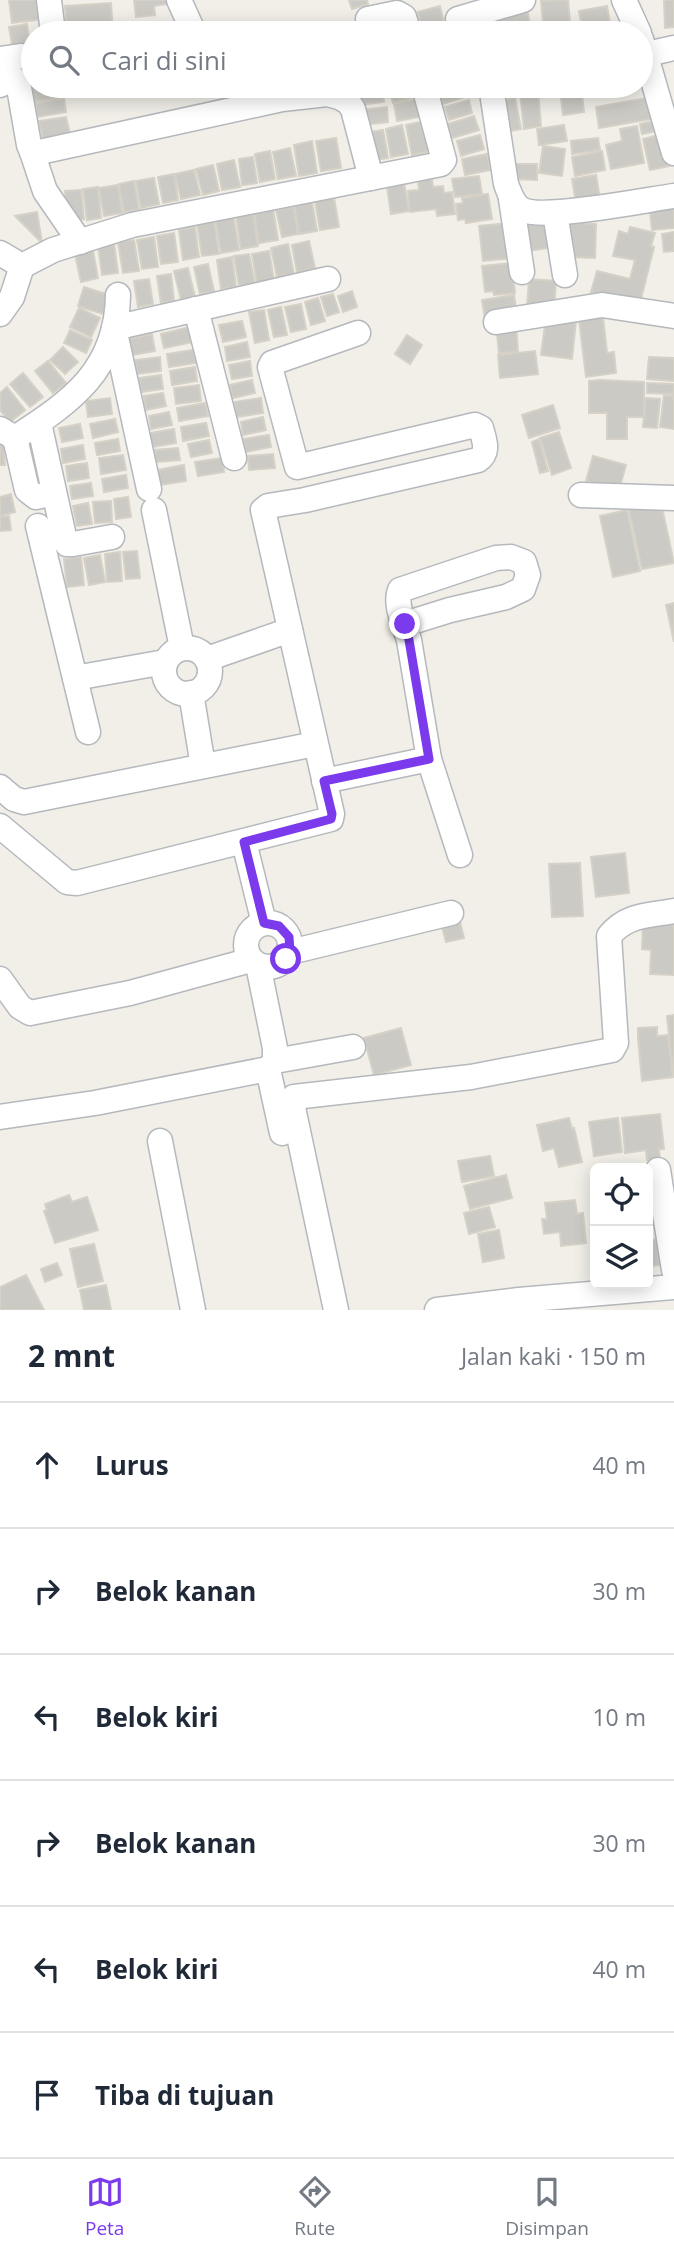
<!DOCTYPE html>
<html lang="id">
<meta charset="utf-8">
<style>
:root{--surface:#fff;--page:#f2f2f3;--text:#1f2937;--muted:#747a83;--line:#e0e1e3;--accent:#7c3aed}
body{margin:0;font-family:"Open Sans",sans-serif;background:var(--page);color:var(--text)}
.controls{position:absolute;right:21px;bottom:21px;display:grid;overflow:hidden;border-radius:10px;box-shadow:0 4px 18px #0003}
.controls button{width:63px;height:63px;display:grid;place-items:center;padding:0;border:0;border-bottom:2px solid var(--line);background:var(--surface);color:var(--text);font:35px sans-serif}
.stop{position:absolute;width:21px;height:21px;margin:-16px;border:5px solid #7c3aed;border-radius:50%;background:#fff}
.stop.end{background:#7c3aed;border-color:#fff;box-shadow:0 2px 7px #0008}
.list{margin:0;padding:0;list-style:none}
h2{display:flex;justify-content:space-between;align-items:center;height:91px;margin:0;padding:0 28px;font-size:30px}
h2 small{font-size:23px;font-weight:400;color:var(--muted)}
.list li{display:grid;grid-template-columns:46px 1fr auto;gap:21px;align-items:center;box-sizing:border-box;height:126px;padding:0 28px;border-top:2px solid var(--line)}
.list b{display:block;font-size:26px;white-space:nowrap}
.list em{font-size:23px;font-style:normal;color:var(--muted)}
.icon{flex:none;width:38px;height:38px;fill:none;stroke:currentColor;stroke-width:2;stroke-linecap:round;stroke-linejoin:round}
.map{position:relative;flex:none;width:674px;height:1310px;overflow:hidden}
.search{position:absolute;background:var(--surface);box-shadow:0 4px 18px #0003;left:21px;right:21px;top:21px;height:77px;display:flex;align-items:center;gap:18px;box-sizing:border-box;padding:0 24px;border-radius:38px;color:var(--muted);font-size:26px}
.sheet{height:847px;background:var(--surface)}
nav{display:flex;justify-content:space-around;align-items:center;box-sizing:border-box;height:98px;border-top:2px solid var(--line);background:var(--surface);font-size:19px;color:var(--muted)}
nav a{display:grid;justify-items:center;gap:4px}
nav .on{color:var(--accent)}
.map>svg:first-child{display:block}
.building{fill:#cccac5;stroke:#d6d1c6;stroke-width:2}
.lines{fill:none;stroke-linecap:round;stroke-linejoin:round}
.street-casing{stroke:#b5b8bc;stroke-width:27}
.street{stroke:#fff;stroke-width:24}
.route{stroke:#7c3aed;stroke-width:9}
</style>
<div class="map">
<svg width="674" height="1310" viewBox="0 0 674 1310">
<rect width="100%" height="100%" fill="#f1efe8"/>
<g class="building">
<path d="M9,0h34l3,19 -34,4z"/>
<path d="M134,0h32l1,4 -13,2 1,9 -19,2z"/>
<path d="M349,0h18l1,4 -16,5z"/>
<path d="M568,0l3,33h-27l-3,-32z"/>
<path d="M664,0h10v27l-9,1z"/>
<path d="M111,3l2,30h-46l-2,-27z"/>
<path d="M526,5l5,23 -9,2 1,3h-32l-4,-19z"/>
<path d="M440,6l4,18 -21,6 -5,-18z"/>
<path d="M607,6l4,23 -28,4 -4,-22z"/>
<path d="M27,24l3,24 -17,3 -4,-24z"/>
<path d="M174,24l1,9h-18l-1,-7z"/>
<path d="M392,25l2,8h-30v-2z"/>
<path d="M30,83h3v3h24l2,12 -26,4z"/>
<path d="M397,86h22l2,9 -28,8 -4,-15z"/>
<path d="M448,86h16l4,10 -25,8 -4,-15z"/>
<path d="M559,86h30v3l-25,5v-4h-4z"/>
<path d="M382,87l2,15 -24,3 -2,-15z"/>
<path d="M538,91l3,35 -17,3 -4,-37z"/>
<path d="M582,94l2,18 -21,3 -2,-18z"/>
<path d="M653,97l4,21 -58,10 -3,-21z"/>
<path d="M421,98l3,18 -27,5 -3,-17z"/>
<path d="M515,98l6,31 -15,3 -6,-31z"/>
<path d="M64,99l2,13 -29,5 -2,-14z"/>
<path d="M469,100l3,13 -23,7 -4,-13z"/>
<path d="M387,107l1,15 -25,3 -1,-15z"/>
<path d="M474,116l5,14 -27,8 -4,-14z"/>
<path d="M66,117l4,17 -27,5 -4,-18z"/>
<path d="M658,120l3,10 -19,4 -2,-10z"/>
<path d="M425,121l6,30 -19,4 -6,-30z"/>
<path d="M402,125l6,29 -17,3 -5,-28z"/>
<path d="M564,125l3,16 -28,4 -2,-16z"/>
<path d="M637,126l7,37 -33,6 -5,-24 16,-4 -2,-12z"/>
<path d="M383,130l5,28 -19,3 -5,-28z"/>
<path d="M667,133l7,32 -24,5 -7,-31z"/>
<path d="M480,135l4,14 -23,7 -4,-15z"/>
<path d="M336,138l5,30 -20,3 -5,-30z"/>
<path d="M598,138l2,12 -28,4 -1,-13z"/>
<path d="M312,141l5,32 -18,3 -5,-31z"/>
<path d="M543,146l22,3 -3,27 -23,-3z"/>
<path d="M290,148l6,28 -18,3 -5,-27z"/>
<path d="M270,151l5,28 -15,3 -5,-28z"/>
<path d="M602,151l3,19 -30,6 -3,-19z"/>
<path d="M487,154l3,16 -25,5 -3,-16z"/>
<path d="M253,157l4,26 -15,2 -3,-26z"/>
<path d="M234,160l6,27 -18,3 -5,-26z"/>
<path d="M512,164h25v16l-25,-1z"/>
<path d="M213,165l6,26 -16,4 -7,-26z"/>
<path d="M194,170l6,25 -19,4 -6,-25z"/>
<path d="M174,174l4,26 -15,3 -5,-26z"/>
<path d="M596,175l4,24 -24,4 -4,-24z"/>
<path d="M479,176l3,18 -27,3 -3,-18z"/>
<path d="M154,178l5,26 -18,4 -5,-27z"/>
<path d="M432,179l1,8 10,-1 1,7 8,-1 3,22 -18,2 -1,-7 -26,3 -2,-21 11,-1 -1,-9z"/>
<path d="M134,181l5,28 -15,3 -5,-28z"/>
<path d="M404,183l5,28 -18,3 -4,-28z"/>
<path d="M118,185l4,28 -18,3 -5,-28z"/>
<path d="M98,187l3,31 -14,2 -4,-31z"/>
<path d="M81,190l3,29 -17,1 -2,-29z"/>
<path d="M488,194l4,25 -26,4 -1,-4 -7,1 -2,-16 7,-1 -1,-5z"/>
<path d="M334,198l5,29 -19,3 -5,-29z"/>
<path d="M674,200v28l-22,2 -3,-27z"/>
<path d="M312,202l5,29 -18,3 -5,-30z"/>
<path d="M293,207l5,27 -16,3 -6,-27z"/>
<path d="M273,209l5,31 -19,3 -5,-31z"/>
<path d="M37,212l5,31 -27,-27z"/>
<path d="M233,214l6,36 -18,3 -6,-36z"/>
<path d="M253,214l5,32 -17,3 -5,-33z"/>
<path d="M214,221l5,33 -17,2 -5,-33z"/>
<path d="M551,222l4,25 -34,5 -4,-25z"/>
<path d="M509,223l4,35 -30,3 -4,-35z"/>
<path d="M571,223l25,1 -1,34 -26,-1z"/>
<path d="M195,227l4,30 -16,3 -4,-30z"/>
<path d="M630,227l25,6 -4,13 3,1 -14,56 -49,-11 6,-21 33,8 5,-19 -22,-4 6,-25 9,3z"/>
<path d="M674,232v19l-10,1 -2,-18z"/>
<path d="M174,233l4,29 -17,2 -4,-28z"/>
<path d="M154,237l4,30 -16,2 -5,-29z"/>
<path d="M134,240l5,31 -16,2 -5,-31z"/>
<path d="M309,241l6,27 -18,4 -5,-27z"/>
<path d="M114,243l4,30 -16,2 -4,-30z"/>
<path d="M288,244l6,30 -17,3 -6,-29z"/>
<path d="M93,251l5,27 -17,4 -6,-28z"/>
<path d="M269,251l5,29 -17,3 -5,-29z"/>
<path d="M249,254l6,30 -16,2 -5,-30z"/>
<path d="M232,257l4,30 -15,2 -4,-29z"/>
<path d="M512,263l3,30 -21,2 -1,-4 -8,1 -3,-26z"/>
<path d="M208,264l6,27 -14,3 -6,-27z"/>
<path d="M188,268l7,29 -14,3 -7,-29z"/>
<path d="M171,274l3,27 -13,2 -4,-27z"/>
<path d="M149,279l4,25 -15,3 -4,-26z"/>
<path d="M529,279l27,2 -2,30 -27,-2z"/>
<path d="M84,287l25,8 -6,19 -25,-8z"/>
<path d="M352,291l5,16 -14,5 -5,-16z"/>
<path d="M333,294l6,18 -12,4 -6,-19z"/>
<path d="M514,295l3,20 -32,4 -3,-19z"/>
<path d="M318,298l7,23 -14,4 -6,-23z"/>
<path d="M301,304l5,25 -15,3 -6,-25z"/>
<path d="M281,307l6,28 -13,2 -6,-27z"/>
<path d="M79,308l21,10 -9,19 -21,-10z"/>
<path d="M602,308l5,45 7,-1 2,21 -30,4 -8,-66z"/>
<path d="M264,310l5,30 -14,3 -6,-31z"/>
<path d="M546,317l30,3 -4,39 -31,-4z"/>
<path d="M242,321l4,16 -23,5 -4,-17z"/>
<path d="M516,321l2,31 -19,1 -3,-30z"/>
<path d="M190,327l3,15 -29,6 -3,-14z"/>
<path d="M70,330l22,10 -6,13 -22,-10z"/>
<path d="M152,334l3,17 -23,4 -3,-16z"/>
<path d="M407,335l15,10 -12,19 -15,-10z"/>
<path d="M247,342l3,15 -23,4 -2,-14z"/>
<path d="M63,347l15,15 -13,12 -15,-14z"/>
<path d="M193,350l3,13 -27,4 -2,-13z"/>
<path d="M535,351l3,23 -38,4 -2,-23z"/>
<path d="M160,357l1,14 -24,3 -2,-14z"/>
<path d="M649,357l25,1v23l-27,-2z"/>
<path d="M48,361l18,22 -13,10 -18,-22z"/>
<path d="M250,361l2,15 -20,3 -3,-14z"/>
<path d="M195,367l2,14 -25,4 -2,-14z"/>
<path d="M23,373l20,24 -13,10 -20,-23z"/>
<path d="M161,375l2,14 -22,3 -2,-14z"/>
<path d="M252,380l3,13 -22,5 -3,-13z"/>
<path d="M600,380l44,2v35h-17v22h-20v-26h-18v-32z"/>
<path d="M647,383l27,1v10l-27,-1z"/>
<path d="M199,385l2,16 -25,3 -2,-16z"/>
<path d="M7,387l18,23 -15,12 -10,-12v-17z"/>
<path d="M163,393l3,13 -20,4 -2,-14z"/>
<path d="M664,395l10,1v33l-14,-2z"/>
<path d="M110,398l2,16 -24,3 -2,-16z"/>
<path d="M261,398l2,15 -27,4 -2,-15z"/>
<path d="M646,398l14,1 -3,29 -14,-1z"/>
<path d="M205,403l3,13 -29,5 -2,-13z"/>
<path d="M553,405l7,23 -31,10 -7,-23z"/>
<path d="M169,412l3,13 -21,4 -2,-13z"/>
<path d="M263,417l3,13 -23,5 -2,-13z"/>
<path d="M115,419l3,13 -25,6 -3,-14z"/>
<path d="M206,423l3,13 -26,5 -2,-14z"/>
<path d="M80,424l3,14 -21,4 -3,-14z"/>
<path d="M174,429l2,14 -24,4 -2,-14z"/>
<path d="M559,432l12,36 -19,7 -12,-37z"/>
<path d="M269,435l2,12 -26,5 -2,-13z"/>
<path d="M118,439l2,12 -23,4 -2,-12z"/>
<path d="M539,439l9,32 -8,2 -8,-31z"/>
<path d="M209,440l3,13 -21,4 -3,-13z"/>
<path d="M0,443h3l2,22h-5z"/>
<path d="M83,445l2,14 -22,4 -2,-14z"/>
<path d="M178,448l2,12 -24,2 -1,-12z"/>
<path d="M273,454l2,14 -26,2 -1,-14z"/>
<path d="M123,455l3,15 -25,4 -2,-16z"/>
<path d="M593,456l33,9 -7,25 -33,-9z"/>
<path d="M222,458l2,14 -26,4 -3,-14z"/>
<path d="M87,463l2,15 -21,3 -2,-15z"/>
<path d="M184,465l2,16 -27,4 -2,-15z"/>
<path d="M126,475l2,13 -24,4 -2,-13z"/>
<path d="M91,483l2,13 -21,3 -2,-13z"/>
<path d="M11,494l4,18 -15,4v-19z"/>
<path d="M128,497l3,20 -15,2 -2,-20z"/>
<path d="M111,501l1,21 -17,1 -2,-21z"/>
<path d="M88,503l4,21 -15,2 -4,-20z"/>
<path d="M661,503l13,60 -32,6 -13,-59z"/>
<path d="M627,510l13,61 -27,6 -13,-61z"/>
<path d="M9,516l2,14 -11,1v-14z"/>
<path d="M137,551l3,27 -14,1 -3,-27z"/>
<path d="M120,552l2,29 -15,1 -2,-28z"/>
<path d="M100,555l5,27 -16,3 -5,-27z"/>
<path d="M81,557l3,28 -17,2 -3,-28z"/>
<path d="M674,603v39l-8,-37z"/>
<path d="M625,853l4,40 -33,4 -5,-40z"/>
<path d="M580,863l3,53 -31,1 -3,-53z"/>
<path d="M458,914l6,24 -18,4 -6,-23z"/>
<path d="M643,923l31,1v51l-24,-1 1,-24 -9,-1z"/>
<path d="M674,1015v60h-1l-6,-59z"/>
<path d="M657,1027v9l11,-1 5,42 -31,4 -4,-43v-10z"/>
<path d="M401,1028l10,37 -37,10 -10,-37z"/>
<path d="M660,1114l4,35h-5l1,10 -13,1 -1,-10 -21,3 -3,-35z"/>
<path d="M569,1118l3,11 2,-1 8,34 -23,5 -5,-19 -11,3 -6,-26z"/>
<path d="M618,1118l4,34 -28,4 -5,-34z"/>
<path d="M490,1156l4,20 -32,6 -4,-21z"/>
<path d="M506,1175l6,23 -42,11 -6,-23z"/>
<path d="M69,1195l3,7 15,-5 11,33 -43,13 -11,-32 3,-1 -2,-6z"/>
<path d="M575,1200l2,14 6,-1 3,30 -25,3 -1,-14 -16,2 -2,-15h5l-2,-16z"/>
<path d="M648,1206l3,34 10,-1 2,26 -15,1z"/>
<path d="M489,1207l6,20 -26,7 -5,-21z"/>
<path d="M499,1230l5,28 -21,4 -5,-28z"/>
<path d="M94,1244l9,37 -25,6 -8,-38z"/>
<path d="M57,1263l5,12 -17,7 -4,-13z"/>
<path d="M26,1275l18,35h-44v-23z"/>
<path d="M106,1285l5,25h-27l-4,-20z"/>
</g>
<g class="lines">
<g class="street-casing">
<g id="street">
<path d="M49,0l4,33"/>
<path d="M179,0l15,33"/>
<path d="M624,0l15,33"/>
<path d="M368,19l29,-6 7,4 5,16"/>
<path d="M458,19l65,-19"/>
<path d="M641,39l33,114"/>
<path d="M647,54l27,-6"/>
<path d="M0,59l22,-3 11,3"/>
<path d="M0,85l13,-7 5,4 11,63 3,7 3,1 247,-54 45,-5 12,3 9,5 5,7 18,69"/>
<path d="M491,86l15,98c4,10 7,22 17,26 22,10 122,-10 151,-14"/>
<path d="M32,152l13,39 35,51"/>
<path d="M511,199l11,73"/>
<path d="M555,213l10,62"/>
<path d="M0,253l22,13 -10,31 -12,17"/>
<path d="M22,266l31,-16 79,-25 309,-61 3,-4 -20,-74"/>
<path d="M196,309l38,149"/>
<path d="M496,322l106,-17 72,11"/>
<path d="M39,423l26,118 2,3h6l39,-7"/>
<path d="M0,429l15,9c57,-37 102,-68 103,-143"/>
<path d="M15,438l12,52 9,7 18,-4"/>
<path d="M149,489l-35,-161 214,-49"/>
<path d="M581,495l93,3"/>
<path d="M154,510l28,138"/>
<path d="M38,526l50,206"/>
<path d="M405,624l45,-14 56,-13 17,-8 5,-14 -4,-13 -13,-5 -15,1 -96,32c-6,14 5,36 9,50l20,119 31,96"/>
<circle cx="187" cy="671" r="23"/>
<path d="M207,659l83,-29"/>
<path d="M75,678l90,-16"/>
<path d="M191,693l12,73"/>
<path d="M324,781l105,-22"/>
<path d="M0,787l14,12 10,3 291,-58"/>
<path d="M0,826l67,56 10,1 254,-64 1,-5 -69,-304 5,-4 37,-6 173,-40c12,-8 6,-20 3,-32l-6,-3 -178,42 -27,-100 2,-4 86,-30"/>
<path d="M244,842l20,81"/>
<circle cx="268" cy="945" r="22"/>
<path d="M290,952l161,-39"/>
<path d="M0,979l20,28 10,6 100,-20 121,-33"/>
<path d="M275,1061l78,-14"/>
<path d="M268,1069l14,64"/>
<path d="M0,1117l95,-14 173,-34 7,-8v-13l-17,-83"/>
<path d="M160,1141l33,169"/>
<path d="M658,1170l16,100"/>
<path d="M336,1310l-44,-207 2,-6 177,-20 141,-27 4,-7 -7,-107c18,-22 39,-20 65,-25"/>
<path d="M437,1310l82,-10 155,-13"/>
</g>
</g>
<use href="#street" class="street"/>
</g>
<g class="lines">
<path class="route" d="M286,959l4,-7 -1,-15 -10,-11 -15,-3 -20,-81 87,-23 1,-5 -8,-33 105,-22 -20,-119 -4,-16"/>
</g>
</svg>
<div class="controls">
<button><svg class="icon" aria-label="locate" viewBox="0 0 24 24"><circle cx="12" cy="12" r="6"/><path d="M12 2v4M12 18v4M2 12h4M18 12h4"/></svg></button>
<button><svg class="icon" aria-label="layers" viewBox="0 0 24 24"><path d="M12 4l9 5-9 5-9-5zM3 14l9 5 9-5"/></svg></button>
</div>
<div class="stop" style="left:286px;top:959px"></div>
<div class="stop end" style="left:405px;top:624px"></div>
<div class="search"><svg class="icon" aria-label="search" viewBox="0 0 24 24"><circle cx="10" cy="10" r="6"/><path d="M15 15l6 6"/></svg>Cari di sini</div>
</div>
<section class="sheet">
<h2>2 mnt<small>Jalan kaki · 150 m</small></h2>
<ul class="list">
<li><svg class="icon" aria-label="ahead" viewBox="0 0 24 24"><path d="M12 20V5M6 11l6-6 6 6"/></svg><div><b>Lurus</b></div><em>40 m</em></li>
<li><svg class="icon" aria-label="right" viewBox="0 0 24 24"><path d="M7 20v-9h11M14 6l5 5-5 5"/></svg><div><b>Belok kanan</b></div><em>30 m</em></li>
<li><svg class="icon" aria-label="left" viewBox="0 0 24 24"><path d="M17 20v-9H6M10 6l-5 5 5 5"/></svg><div><b>Belok kiri</b></div><em>10 m</em></li>
<li><svg class="icon" aria-label="right" viewBox="0 0 24 24"><path d="M7 20v-9h11M14 6l5 5-5 5"/></svg><div><b>Belok kanan</b></div><em>30 m</em></li>
<li><svg class="icon" aria-label="left" viewBox="0 0 24 24"><path d="M17 20v-9H6M10 6l-5 5 5 5"/></svg><div><b>Belok kiri</b></div><em>40 m</em></li>
<li><svg class="icon" aria-label="arrive" viewBox="0 0 24 24"><path d="M6 21V4h12l-3 4 3 4H6"/></svg><div><b>Tiba di tujuan</b></div></li>
</ul>
</section>
<nav>
<a class="on"><svg class="icon" aria-label="map" viewBox="0 0 24 24"><path d="M3 6l6-2 6 2 6-2v14l-6 2-6-2-6 2zM9 4v14M15 6v14"/></svg>Peta</a>
<a><svg class="icon" aria-label="directions" viewBox="0 0 24 24"><path d="M12 3l9 9-9 9-9-9zM9 14v-3h6M13 9l2 2-2 2"/></svg>Rute</a>
<a><svg class="icon" aria-label="saved" viewBox="0 0 24 24"><path d="M7 4h10v16l-5-4-5 4z"/></svg>Disimpan</a>
</nav>
